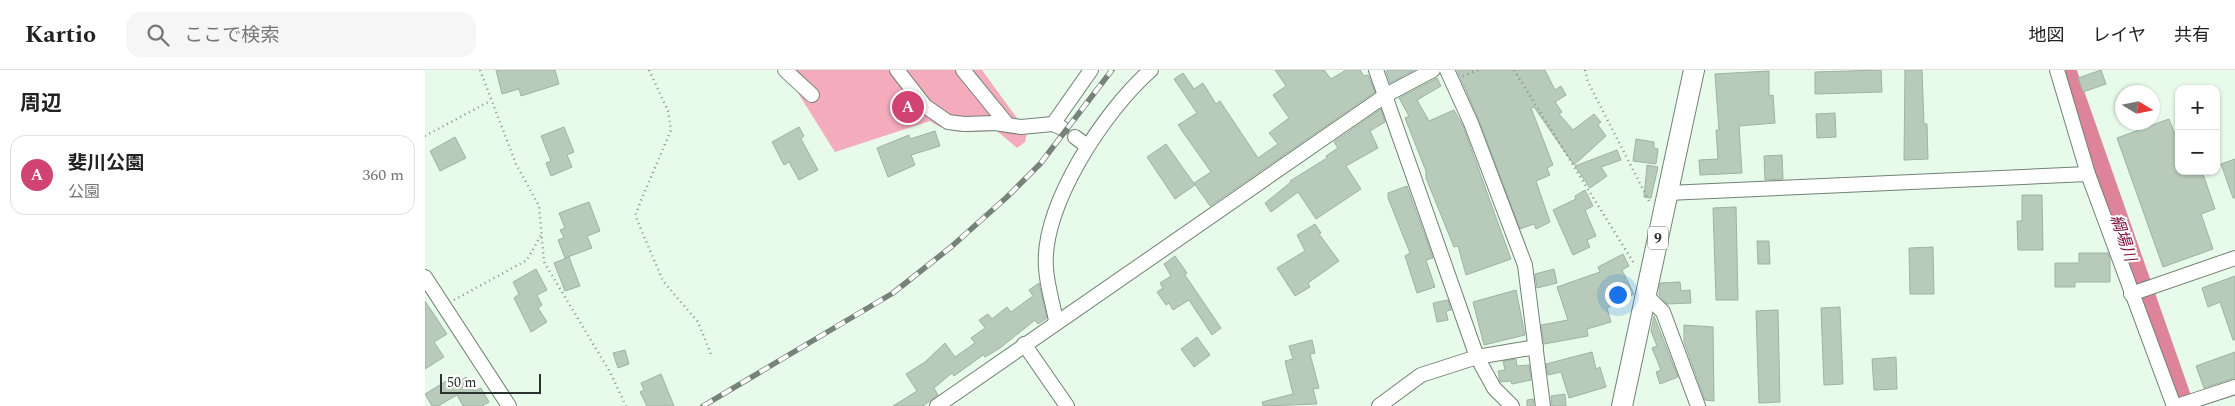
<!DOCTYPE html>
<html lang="ja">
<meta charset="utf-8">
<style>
:root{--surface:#fff;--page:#f6f6f6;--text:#222;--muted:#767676;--line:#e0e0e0;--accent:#d04372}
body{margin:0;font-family:Spectral,"Noto Sans JP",serif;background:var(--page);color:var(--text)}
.controls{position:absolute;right:15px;top:15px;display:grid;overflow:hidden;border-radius:10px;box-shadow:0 1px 4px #0004}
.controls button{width:45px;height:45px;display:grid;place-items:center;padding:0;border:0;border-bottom:1px solid var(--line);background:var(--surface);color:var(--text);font:25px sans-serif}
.compass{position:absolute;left:1690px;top:15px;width:45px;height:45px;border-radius:50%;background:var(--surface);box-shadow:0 1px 4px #0004;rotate:100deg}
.scale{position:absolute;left:15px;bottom:12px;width:101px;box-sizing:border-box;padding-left:5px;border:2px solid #2b322c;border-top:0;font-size:14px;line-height:18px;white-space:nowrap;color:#2b322c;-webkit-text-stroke:4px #fff;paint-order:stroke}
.you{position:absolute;left:1192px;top:224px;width:18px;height:18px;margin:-12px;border:4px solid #fff;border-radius:50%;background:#1a73e8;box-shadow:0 0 0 8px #1a73e833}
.badge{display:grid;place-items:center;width:32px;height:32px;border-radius:50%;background:var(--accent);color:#fff;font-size:16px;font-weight:700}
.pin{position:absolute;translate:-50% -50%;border:2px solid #fff;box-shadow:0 1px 5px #0006}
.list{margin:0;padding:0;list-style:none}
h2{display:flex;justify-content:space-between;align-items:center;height:65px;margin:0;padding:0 20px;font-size:21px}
h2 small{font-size:16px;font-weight:400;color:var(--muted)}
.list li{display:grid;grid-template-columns:32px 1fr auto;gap:15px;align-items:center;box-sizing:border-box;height:80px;margin:0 10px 10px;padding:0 10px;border:1px solid var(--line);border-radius:15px}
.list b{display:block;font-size:19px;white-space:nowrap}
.list p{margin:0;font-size:16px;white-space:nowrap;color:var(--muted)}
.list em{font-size:16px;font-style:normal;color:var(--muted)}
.icon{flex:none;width:28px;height:28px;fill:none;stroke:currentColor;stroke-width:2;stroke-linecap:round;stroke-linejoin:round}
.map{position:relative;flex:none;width:1810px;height:336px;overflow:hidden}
header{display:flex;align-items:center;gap:30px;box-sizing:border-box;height:70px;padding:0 25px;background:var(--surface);border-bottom:1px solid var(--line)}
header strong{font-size:24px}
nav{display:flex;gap:28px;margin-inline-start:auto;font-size:18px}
.search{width:350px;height:45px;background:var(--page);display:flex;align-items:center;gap:12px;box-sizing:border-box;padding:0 18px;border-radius:15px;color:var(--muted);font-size:19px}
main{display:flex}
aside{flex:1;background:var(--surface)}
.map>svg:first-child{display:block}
.green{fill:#f4abbc}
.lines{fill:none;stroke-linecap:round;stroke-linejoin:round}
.river{stroke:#dd839a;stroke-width:24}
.building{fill:#b8caba;stroke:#a0b2a2}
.minor-casing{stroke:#718273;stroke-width:16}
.highway-casing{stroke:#718273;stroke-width:22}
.path{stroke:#879488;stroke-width:2.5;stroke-dasharray:1 4;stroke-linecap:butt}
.minor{stroke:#fff;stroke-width:14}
.highway{stroke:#fff;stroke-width:20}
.rail-casing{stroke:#778378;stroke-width:5.5}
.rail{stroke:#fff;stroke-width:4;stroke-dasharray:11;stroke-linecap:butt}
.labels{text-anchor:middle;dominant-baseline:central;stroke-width:4;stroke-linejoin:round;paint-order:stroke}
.shield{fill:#fff;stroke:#6b706b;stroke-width:1}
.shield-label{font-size:14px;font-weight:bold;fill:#2b322c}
.water-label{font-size:16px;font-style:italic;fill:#780938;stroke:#fff}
</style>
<header>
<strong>Kartio</strong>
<div class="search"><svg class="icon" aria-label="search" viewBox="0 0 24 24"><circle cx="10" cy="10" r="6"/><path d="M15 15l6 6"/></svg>ここで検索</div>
<nav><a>地図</a><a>レイヤ</a><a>共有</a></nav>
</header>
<main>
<aside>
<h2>周辺<small></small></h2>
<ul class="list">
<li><span class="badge">A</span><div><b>斐川公園</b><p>公園</p></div><em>360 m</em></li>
</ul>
</aside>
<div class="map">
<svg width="1810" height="336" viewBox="0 0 1810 336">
<rect width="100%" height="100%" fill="#e8fbea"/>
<path class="green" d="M364,0h193l45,62 -2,10 -8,6 -20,-17c-23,1 -47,5 -67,-10l-95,31 -37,-59z"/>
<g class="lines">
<path class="river" d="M1639,0l118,336"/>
</g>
<g class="building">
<path d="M71,0h59l4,14 -38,12 -2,-7 -17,5z"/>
<path d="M850,0h49l7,9 15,-9h14l4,6 4,-1 7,17 -165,114 -16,-23 17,-11 -33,-47 19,-12 -23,-34 9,-6 11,16 9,-6 13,21 4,-3 38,57 20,-14 -9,-11 20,-15 -16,-23 13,-9z"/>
<path d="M964,0h25l-24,13 -4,-12z"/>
<path d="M1032,0h88l10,20 6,-4 5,9 -11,7 7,10 -3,2 14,16 21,-16 7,8 -3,3 8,11 -32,29 -40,-58 -3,1 22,57 -6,3 3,7 -14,6 14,41 -14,7 -2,-5 -14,5 -41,-109z"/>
<path d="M1456,0l1,22 -67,2v-22z"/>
<path d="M1480,0h17l2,54h3l1,35 -24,1z"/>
<path d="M1676,0l5,14 -23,8 -5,-14z"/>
<path d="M1344,1v25l4,-1 2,28 -36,3 3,47 -42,2 -1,-15 19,-1 -2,-29h3l-4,-56z"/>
<path d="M1012,8l4,8 -24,14 12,21 25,-11 9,16 48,133 -45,16 -8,-29 -4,1 -28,-69v-7l-21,-53 4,-2 -10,-18z"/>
<path d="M956,39l4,13 -15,9 8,17 -32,18 15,23 -45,30 -18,-27 -27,20 -6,-9 26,-21 -1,-1 37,-23 -1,-2 12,-8 -4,-6z"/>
<path d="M1410,43l1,24 -19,1 -1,-24z"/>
<path d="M1744,49l10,26v26h23l13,38 -14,5 12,35 -50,18 -46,-129z"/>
<path d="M139,57l10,25 -7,3 5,12 -21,9 -5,-13 5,-2 -10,-25z"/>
<path d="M374,57l5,9 -3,3 17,31 -19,10 -10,-18 -5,3 -12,-23z"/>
<path d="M510,61l5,15 -29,9 4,10 -27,12 -11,-29 32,-13 1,4z"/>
<path d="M30,67l11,21 -26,13 -10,-20z"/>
<path d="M1211,69l18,3v6l4,1 -2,15 -23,-3z"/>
<path d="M741,74l29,41 -20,14 -28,-42z"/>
<path d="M1192,80l4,10 -20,7 6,9 -17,12 -15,-22z"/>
<path d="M1357,85l1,24 -18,1 -1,-24z"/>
<path d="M1810,89v39h-2l-12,-34z"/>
<path d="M1222,95l11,2 -7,31 -7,-1z"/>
<path d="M982,116l26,72 -7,2 9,27 -18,6 -12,-37 5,-3 -22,-55v-5z"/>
<path d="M1160,120l8,16 -8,4 11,26 -9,4 3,7 -17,8 -20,-45 23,-11 -1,-3z"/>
<path d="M1597,125h20l1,55h-25l-1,-29h5z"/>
<path d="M164,132l11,29 -13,5 5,12 -27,10 -7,-18 6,-2 -4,-8 5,-2 -6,-15z"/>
<path d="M1311,137l2,93h-22l-3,-92z"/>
<path d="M890,154l6,9 -2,1 20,27 -31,22 2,4 -15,9 -18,-28 28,-17 -8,-16z"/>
<path d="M1332,171h12l1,23h-12z"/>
<path d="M1508,177l1,47h-24l-1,-46z"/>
<path d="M1654,183h29l2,6v23h-35v5h-20v-24h24z"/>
<path d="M1198,184l6,12 -7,4 12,24 -27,14 4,14 -24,7 1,7 -44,8 -3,-19 27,-5 -11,-33 43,-15 -2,-5z"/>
<path d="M750,186l12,17 -2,2 36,53 -9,7 -23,-35 -16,10 -4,-7 -3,2 -9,-13 6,-4 -3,-5 11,-7 -7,-12z"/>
<path d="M144,187l11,29 -15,5 -11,-28z"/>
<path d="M111,199l11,21 -10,5 5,10 -4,3 9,14 -16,10 -17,-34 5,-4 -6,-12z"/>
<path d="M1129,199l3,14 -20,5 -2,-14z"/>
<path d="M1810,206v64h-2l-13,-38 -12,5 -6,-19z"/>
<path d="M1255,212l1,9 9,-1 1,13 -24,1 -8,-9 1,-12z"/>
<path d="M614,213l8,35 -9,6 -3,-4 -35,28 -15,9 -2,-2 -29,21 -2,-3 -18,15 4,7 -15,11h-30l24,-15 -11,-17 19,-12 20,-19 10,14 20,-14 -4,-5 14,-10 -6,-8 9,-6 4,5 15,-12 4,5 22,-16 -4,-6z"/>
<path d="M1091,220l9,45 -41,10 -11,-43z"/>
<path d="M1023,230l3,10 -5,1 2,9 -11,2 -4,-19z"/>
<path d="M0,231l22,33 -13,8 10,15 -19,12z"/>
<path d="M1415,237l3,77 -19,1 -3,-77z"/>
<path d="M1353,240l2,92 -21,1 -3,-92z"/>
<path d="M1229,246l24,61 -18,7 -4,-12 5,-2 -9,-22 5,-2 -6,-15z"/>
<path d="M1259,255l29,2 1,74 -9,-1 -21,-58z"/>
<path d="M772,267l13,18 -16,12 -13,-18z"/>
<path d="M887,270l3,13 -5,1 9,34 -6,1 4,15 -54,2 -1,-4 31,-8 -8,-33 8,-2 -4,-13z"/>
<path d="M200,280l4,14 -11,4 -5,-15z"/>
<path d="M1167,282l4,17 4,-2 6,20 -37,11 -8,-26 -13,3 -2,-11z"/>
<path d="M1810,282v26l-31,10 -8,-22z"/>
<path d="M1471,287l1,32 -23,1 -2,-31z"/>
<path d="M1091,289l1,7 12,-1 2,15 -19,4 -1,-3 -11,1 -2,-11 7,-1 -2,-9z"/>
<path d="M236,304l13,32h-27l-7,-14 4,-2 -3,-7z"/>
<path d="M41,307l8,14 7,-3 8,14 -7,4h-19l-6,-11 -19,11h-6l-7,-12 23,-14 4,6z"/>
<path d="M1140,324l1,12h-14l-1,-10z"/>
<path d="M1108,329l1,7h-7v-6z"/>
</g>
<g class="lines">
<g class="minor-casing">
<g id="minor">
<path d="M360,0l27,25"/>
<path d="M472,0l28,36 23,16 16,2 31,-1 26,4 32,-3 9,4"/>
<path d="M538,0l44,54"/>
<path d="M951,0l101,287 17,31 18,18"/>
<path d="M1022,0l24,53 54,142 18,141"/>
<path d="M1632,0l31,104 86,232"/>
<path d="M628,54l38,-54"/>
<path d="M650,67l12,9"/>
<path d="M1242,123l421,-19"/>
<path d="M0,207l84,129"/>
<path d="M1706,224l104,-36"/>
<path d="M1221,225l17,17 35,94"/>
<path d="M631,251c-3,-17 -9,-35 -10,-53 -5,-62 59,-158 105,-198"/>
<path d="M599,274l43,62"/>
<path d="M512,336l449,-311 47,-25"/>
<path d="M954,336l42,-31 56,-18 59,-10"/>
<path d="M1752,336l58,-19"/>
</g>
</g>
<g class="highway-casing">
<path id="highway" d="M1197,336l72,-336"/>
</g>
<g class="path">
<path d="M55,0l36,94 23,42 5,56 66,110 16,34"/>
<path d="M224,0l19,41 3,19 -31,73 -4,11 1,6 26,61 35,41 14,35"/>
<path d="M1089,0l121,195"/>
<path d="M1160,0l3,12 61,119"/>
<path d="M1038,6l15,-6"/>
<path d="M0,66l65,-35"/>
<path d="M29,230l73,-40 14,-25"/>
</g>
<use href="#minor" class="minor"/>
<use href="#highway" class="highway"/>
<g class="rail-casing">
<path id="rail" d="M278,336l190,-113 58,-46 56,-50 33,-33 72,-94"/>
</g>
<use href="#rail" class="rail"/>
</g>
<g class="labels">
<rect class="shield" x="1223" y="156.5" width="20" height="23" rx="4"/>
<g class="shield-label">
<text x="1233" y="168">9</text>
</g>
<g class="water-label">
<text transform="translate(1698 168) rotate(71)">綱場川</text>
</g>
</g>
</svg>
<div class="controls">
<button>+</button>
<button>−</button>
</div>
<svg class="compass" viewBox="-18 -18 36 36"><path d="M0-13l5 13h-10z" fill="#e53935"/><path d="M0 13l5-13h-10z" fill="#767676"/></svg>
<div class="scale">50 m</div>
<div class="you"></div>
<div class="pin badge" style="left:483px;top:37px">A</div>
</div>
</main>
